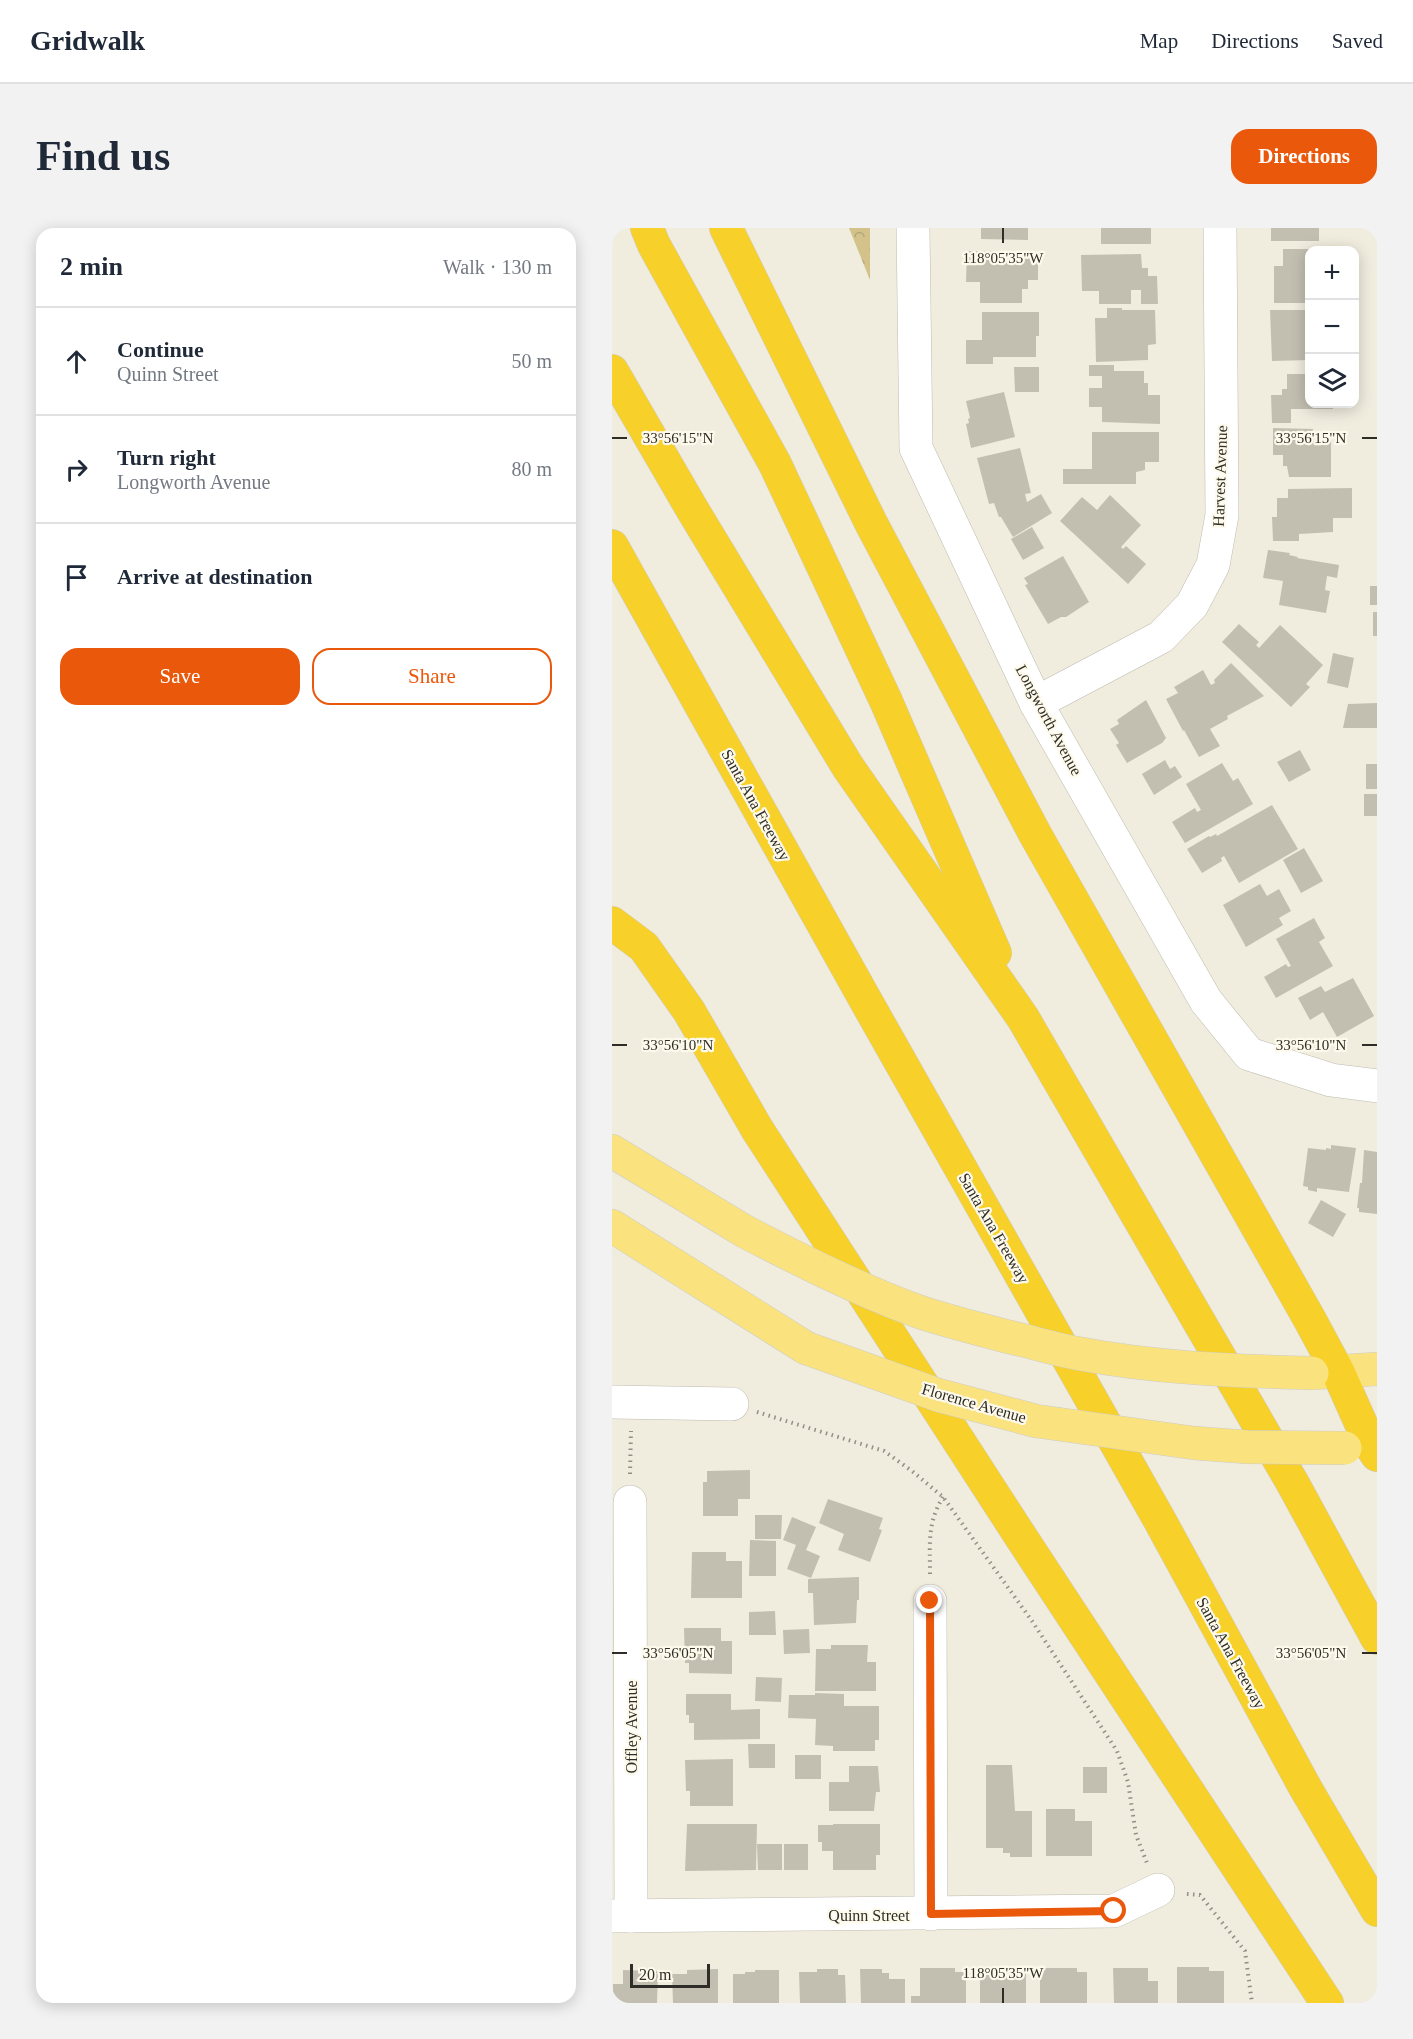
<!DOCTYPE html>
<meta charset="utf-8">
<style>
:root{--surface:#fff;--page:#f2f2f3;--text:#1f2937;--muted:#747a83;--line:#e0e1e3;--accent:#ea580c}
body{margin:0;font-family:Georgia,serif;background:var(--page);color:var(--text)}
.controls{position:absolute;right:18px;top:18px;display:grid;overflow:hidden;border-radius:12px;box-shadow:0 3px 15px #0003}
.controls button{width:54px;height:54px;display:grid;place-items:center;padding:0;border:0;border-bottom:2px solid var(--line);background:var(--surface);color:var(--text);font:30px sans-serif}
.scale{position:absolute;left:18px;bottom:15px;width:80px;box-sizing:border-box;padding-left:6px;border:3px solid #2f2d28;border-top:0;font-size:16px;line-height:21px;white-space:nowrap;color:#2f2d28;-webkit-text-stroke:4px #fefaeb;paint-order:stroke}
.stop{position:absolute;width:18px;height:18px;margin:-14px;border:4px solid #ea580c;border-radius:50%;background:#fff}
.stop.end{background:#ea580c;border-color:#fff;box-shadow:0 2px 6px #0008}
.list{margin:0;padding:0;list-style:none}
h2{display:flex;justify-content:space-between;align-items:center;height:78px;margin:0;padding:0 24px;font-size:26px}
h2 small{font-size:20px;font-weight:400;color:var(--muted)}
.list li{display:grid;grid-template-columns:39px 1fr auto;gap:18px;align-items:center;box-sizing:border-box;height:108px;padding:0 24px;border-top:2px solid var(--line)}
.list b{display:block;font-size:22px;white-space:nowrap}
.list p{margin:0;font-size:20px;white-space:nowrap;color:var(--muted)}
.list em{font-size:20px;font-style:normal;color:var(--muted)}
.actions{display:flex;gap:12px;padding:18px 24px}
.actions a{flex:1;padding:14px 0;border:2px solid var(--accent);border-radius:18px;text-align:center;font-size:21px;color:var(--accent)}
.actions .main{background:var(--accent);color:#fff}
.icon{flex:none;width:33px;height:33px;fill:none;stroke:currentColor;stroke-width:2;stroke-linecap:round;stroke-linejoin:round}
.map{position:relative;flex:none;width:765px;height:1775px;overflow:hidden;border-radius:18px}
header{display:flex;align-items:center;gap:36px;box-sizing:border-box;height:84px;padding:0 30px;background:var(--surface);border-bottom:2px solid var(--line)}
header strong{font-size:28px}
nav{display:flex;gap:33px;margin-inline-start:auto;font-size:21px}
.intro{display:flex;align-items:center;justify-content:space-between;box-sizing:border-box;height:144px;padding:0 36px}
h1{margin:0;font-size:42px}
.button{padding:15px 27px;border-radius:18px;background:var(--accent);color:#fff;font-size:21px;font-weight:700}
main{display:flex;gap:36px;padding:0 36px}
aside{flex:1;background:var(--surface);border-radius:18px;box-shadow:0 3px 15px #0003}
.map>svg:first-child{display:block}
.park{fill:url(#park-crowns)}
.building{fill:#c2bfb1}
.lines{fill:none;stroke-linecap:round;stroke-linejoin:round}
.minor-casing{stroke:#bfbbae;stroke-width:34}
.major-casing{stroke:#cdcdcb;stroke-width:34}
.highway-casing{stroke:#cdcdcb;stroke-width:34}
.path{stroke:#928f85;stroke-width:4;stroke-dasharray:1.5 4.5;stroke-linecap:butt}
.minor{stroke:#fff;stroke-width:33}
.major{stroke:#fae37f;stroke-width:33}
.highway{stroke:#f7d02a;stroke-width:33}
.major-bridge-casing{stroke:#cdcdcb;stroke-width:34;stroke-linecap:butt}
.major-bridge{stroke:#fae37f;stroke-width:33}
.route{stroke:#ea580c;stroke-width:8}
.ticks{fill:none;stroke:#2f2d28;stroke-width:2}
.labels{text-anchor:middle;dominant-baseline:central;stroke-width:4.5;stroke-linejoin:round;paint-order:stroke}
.street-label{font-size:16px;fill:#2f2d28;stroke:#fefaeb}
.ticks-label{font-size:15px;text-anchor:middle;fill:#2f2d28;stroke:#fefaeb;stroke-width:4.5;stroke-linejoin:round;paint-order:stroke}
</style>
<header>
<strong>Gridwalk</strong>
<nav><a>Map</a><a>Directions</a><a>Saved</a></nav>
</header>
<div class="intro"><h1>Find us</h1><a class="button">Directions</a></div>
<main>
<aside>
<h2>2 min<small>Walk · 130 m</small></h2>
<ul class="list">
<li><svg class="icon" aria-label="ahead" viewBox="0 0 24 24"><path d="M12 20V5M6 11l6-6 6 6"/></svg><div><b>Continue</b><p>Quinn Street</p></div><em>50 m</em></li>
<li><svg class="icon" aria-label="right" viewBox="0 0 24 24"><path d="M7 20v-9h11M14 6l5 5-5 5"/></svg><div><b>Turn right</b><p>Longworth Avenue</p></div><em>80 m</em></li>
<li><svg class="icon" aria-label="arrive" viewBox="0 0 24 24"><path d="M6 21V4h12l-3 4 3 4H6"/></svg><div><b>Arrive at destination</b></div></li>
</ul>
<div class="actions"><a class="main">Save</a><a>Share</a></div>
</aside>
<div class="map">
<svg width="765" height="1775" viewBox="0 0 765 1775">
<defs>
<pattern id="park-crowns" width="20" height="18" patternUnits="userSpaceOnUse" patternTransform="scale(1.5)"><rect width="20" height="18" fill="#d3c38a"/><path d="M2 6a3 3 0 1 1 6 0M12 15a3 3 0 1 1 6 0" fill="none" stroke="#b5a877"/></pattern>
</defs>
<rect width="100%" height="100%" fill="#f0ecde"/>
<path class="park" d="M237,0h21v52z"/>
<g class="building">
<path d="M369,0h47v12l-47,-1z"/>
<rect x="489" y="0" width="50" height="16"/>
<rect x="659" y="0" width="48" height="13"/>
<path d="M671,21h27v54h-36v-37h9z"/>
<path d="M355,23l71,2v27h-10v9h-6v14h-42v-21h-14z"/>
<path d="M529,26l1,14h6v8h9l1,28h-17v-14h-10v14h-32v-13h-17l-1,-36z"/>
<path d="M495,80h15v2h33l1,34 -8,1v15l-52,2 -1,-44h12z"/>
<path d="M658,82h40v50l-38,1z"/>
<path d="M370,84h57v24h-3v21h-43v7h-27v-24h16z"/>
<path d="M477,137h25v6h30v12h4v12h12v29l-58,-2v-15h-13v-19h13v-12h-13z"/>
<path d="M402,139h25v25h-24z"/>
<path d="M675,146h23v30h23v5h-42v14h-19l-1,-28h11v-6h5z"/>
<path d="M392,164l11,45 -44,11 -5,-24 3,-1 -1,-4 2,-1 -4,-17z"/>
<path d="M661,200l40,1v12h18v36h-42l-2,-11h-4v-11h-10z"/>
<path d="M480,204h67v30h-14v8l-9,2v12h-73v-15h29z"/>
<path d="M408,220l11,45 -6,1 2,8 14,-8 11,19 -39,24 -12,-20h-2l-5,-14 -5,1 -12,-46z"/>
<path d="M740,260v30h-19v14l-34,2v7h-26l-1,-24h5v-19h11v-9z"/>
<path d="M498,267l31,30 -20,22 2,2 3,-3 20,18 -18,20 -68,-63 22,-24 15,13z"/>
<path d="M420,299l12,21 -21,12 -12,-21z"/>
<path d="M656,322l22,3 -1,2 9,2 -1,1 42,7 -2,13 -10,-2 -2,14 5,1 -4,22 -47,-8 4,-24 -20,-3z"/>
<path d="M451,328l26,46 -23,15h-5l-13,7 -23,-39 3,-1 -4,-6z"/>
<rect x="758" y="358" width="7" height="19"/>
<rect x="761" y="384" width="4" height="24"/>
<path d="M627,396l20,18 -3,3 3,3 21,-23 43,40 -17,19 4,3 -19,20 -69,-65z"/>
<path d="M721,425l21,5 -6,30 -21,-5z"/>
<path d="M619,435l33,33 -37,20 1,3 -18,10 10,17 -21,11 -15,-27 -1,1 -17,-32 12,-6 -4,-6 29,-17 8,15 4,-2 -1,-3z"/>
<path d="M534,472l20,38 -4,5 -35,20 -11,-18 3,-2 -9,-14 9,-5 -2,-4z"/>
<path d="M765,475v25h-34l5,-24z"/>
<path d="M688,522l11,20 -22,12 -12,-20z"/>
<path d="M553,532l5,9 5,-3 7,11 -28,18 -12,-21z"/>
<path d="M610,535l11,18 5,-3 15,26 -68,39 -13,-21 23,-14 2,4 4,-2 -15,-26z"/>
<rect x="754" y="536" width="11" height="25"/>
<rect x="752" y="566" width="13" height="22"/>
<path d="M660,577l26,44 -59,34 -15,-27 -3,2 1,3 -20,12 -15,-24 22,-13 1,1 6,-3 1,2z"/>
<path d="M692,620l19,33 -22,12 -18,-33z"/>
<path d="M648,656l7,12 12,-7 12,22 -12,7 4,7 -37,22 -23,-42z"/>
<path d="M702,690l11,20 -6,4 14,24 -57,32 -12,-21 22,-13 2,3 3,-1 -15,-27z"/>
<path d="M741,750l21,38 -37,21 -14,-25 -13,8 -12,-22 23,-12 4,6z"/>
<path d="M719,917l25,3 -7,44 -32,-4v4l-9,-2v-3l-5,-1 5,-38 18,2v-2l5,1z"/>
<path d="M752,922l13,2v62l-18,-2v-4h-2l3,-25h2z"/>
<path d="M709,972l25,14 -13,23 -25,-14z"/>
<path d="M138,1242v29h-12v17h-35v-34h4v-11z"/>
<path d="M216,1271l55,19 -4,11 3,1 -12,32 -32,-12 6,-16 -25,-11z"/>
<path d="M143,1287h27l-1,24h-26z"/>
<path d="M180,1289l24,10 -10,23 14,6 -9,22 -24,-9 9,-24 -13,-5z"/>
<path d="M138,1312l26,1v35h-27z"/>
<path d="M80,1324h34v9h16v37h-51z"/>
<path d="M247,1349v23h-2l-1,23 -42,2 -1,-32h-5v-14z"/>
<path d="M163,1383l1,24h-27v-23z"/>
<path d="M72,1400h37v13h11v33l-43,-1v-10h-4z"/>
<path d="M197,1401l1,24 -26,1 -1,-24z"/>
<path d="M219,1417h37l-1,17h9v29h-61l1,-42h15z"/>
<path d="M144,1449l26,1 -1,24 -26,-1z"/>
<path d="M203,1465l29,1v12h35v34h-4v11h-42v-5l-18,-1 1,-26 -28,-1 1,-23h26z"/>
<path d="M74,1466h45v16l29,-1v30l-66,1v-17h-5v-8h-3z"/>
<path d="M136,1516h27v24h-26z"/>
<rect x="183" y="1527" width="26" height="24"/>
<path d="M121,1531v47h-43v-15h-4l-1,-31z"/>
<path d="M374,1537h26l3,46h17v46h-22v-4h-7v-5h-17z"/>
<path d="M237,1538h29l2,26h-4l-2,19h-45v-29h20z"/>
<rect x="471" y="1539" width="24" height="26"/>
<path d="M434,1581h29v12h17v35h-46z"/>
<path d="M75,1596h70l-1,46 -71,1z"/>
<path d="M221,1596h47v31h-4v15h-43v-19h-11v-9h-4v-17h15z"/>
<path d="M145,1616h25v26h-24z"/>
<rect x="172" y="1616" width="24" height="26"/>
<path d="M565,1739h32v4h15v32h-47z"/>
<path d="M308,1740h35v4h11v31h-55v-7h9z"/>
<path d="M376,1740l38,2v33h-46v-32h8z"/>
<path d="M428,1740h37v4h10v31h-47z"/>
<path d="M501,1740h35v13h10v22h-44z"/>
<path d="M106,1741v34h-45l-1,-29h15v-4z"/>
<path d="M205,1741h21v6h7l1,28h-46l-1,-31h18z"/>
<path d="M248,1741h22v4h7v6h16v24h-44z"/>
<path d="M11,1742l35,1 -1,32h-44v-19h10z"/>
<path d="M143,1742h24v33h-46v-29h12v-2h10z"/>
</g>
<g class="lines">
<g class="minor-casing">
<g id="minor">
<path d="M301,0l3,220 120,255 170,298 43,53 82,26 46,6"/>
<path d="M424,475l125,-66 31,-32 21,-40 9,-50 -2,-287"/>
<path d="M0,1174l120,2"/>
<path d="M18,1274l1,414"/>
<path d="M318,1373l1,313"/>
<path d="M0,1688l502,-5 44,-21"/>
</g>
</g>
<g class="major-casing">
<g id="major">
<path d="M0,923l132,80"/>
<path d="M0,998l194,122"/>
<path d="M700,1145l65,-4"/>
</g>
</g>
<g class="highway-casing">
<g id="highway">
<path d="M35,0l7,17 121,219 111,237 109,252"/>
<path d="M114,0l145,295 164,311 275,486 28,52 33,74 6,9"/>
<path d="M0,143l80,138 156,258 175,251 269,464 85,156"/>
<path d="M0,318l254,455 293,518 147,270 71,121"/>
<path d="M0,695l32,24 45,64 68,118 262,405 308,469"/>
</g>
</g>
<g class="path">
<path d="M145,1184l127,39 28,20 31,26 89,124 85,130 11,31 8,53 11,28"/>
<path d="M18,1246l1,-43"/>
<path d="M318,1346c0,-30 -3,-51 13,-77"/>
<path d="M575,1666l13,1 45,56 7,52"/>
</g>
<use href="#minor" class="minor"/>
<use href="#major" class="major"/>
<use href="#highway" class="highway"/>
<g class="major-bridge-casing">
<g id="major-bridge">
<path d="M132,1003c56,29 113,58 173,80 29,10 59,17 88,25 24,5 47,13 71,17 78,15 156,18 236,20"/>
<path d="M194,1120l132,47 98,26 158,22 53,4 98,1"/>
</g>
</g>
<use href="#major-bridge" class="major-bridge"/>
</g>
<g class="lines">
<path class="route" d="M318,1373l1,313 183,-3"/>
</g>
<path class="ticks" d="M391,0v15M0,210h15M750,210h15M0,817h15M750,817h15M0,1425h15M750,1425h15M391,1760v15"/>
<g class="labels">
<g class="street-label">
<text transform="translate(608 248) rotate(-88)">Harvest Avenue</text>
<text transform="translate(437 492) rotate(62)">Longworth Avenue</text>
<text transform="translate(144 577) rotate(61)">Santa Ana Freeway</text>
<text transform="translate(382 1000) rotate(60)">Santa Ana Freeway</text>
<text transform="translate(362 1175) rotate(16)">Florence Avenue</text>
<text transform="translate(619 1425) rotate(61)">Santa Ana Freeway</text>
<text transform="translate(19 1499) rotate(-90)">Offley Avenue</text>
<text x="257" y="1687">Quinn Street</text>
</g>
</g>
<g class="ticks-label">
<text x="391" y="35">118°05'35"W</text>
<text x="66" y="215">33°56'15"N</text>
<text x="699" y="215">33°56'15"N</text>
<text x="66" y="822">33°56'10"N</text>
<text x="699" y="822">33°56'10"N</text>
<text x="66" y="1430">33°56'05"N</text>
<text x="699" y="1430">33°56'05"N</text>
<text x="391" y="1750">118°05'35"W</text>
</g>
</svg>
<div class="controls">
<button>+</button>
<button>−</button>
<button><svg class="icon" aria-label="layers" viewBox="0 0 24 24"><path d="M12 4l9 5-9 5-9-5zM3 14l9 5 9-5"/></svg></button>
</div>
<div class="scale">20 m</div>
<div class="stop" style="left:502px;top:1683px"></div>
<div class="stop end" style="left:318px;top:1373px"></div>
</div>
</main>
